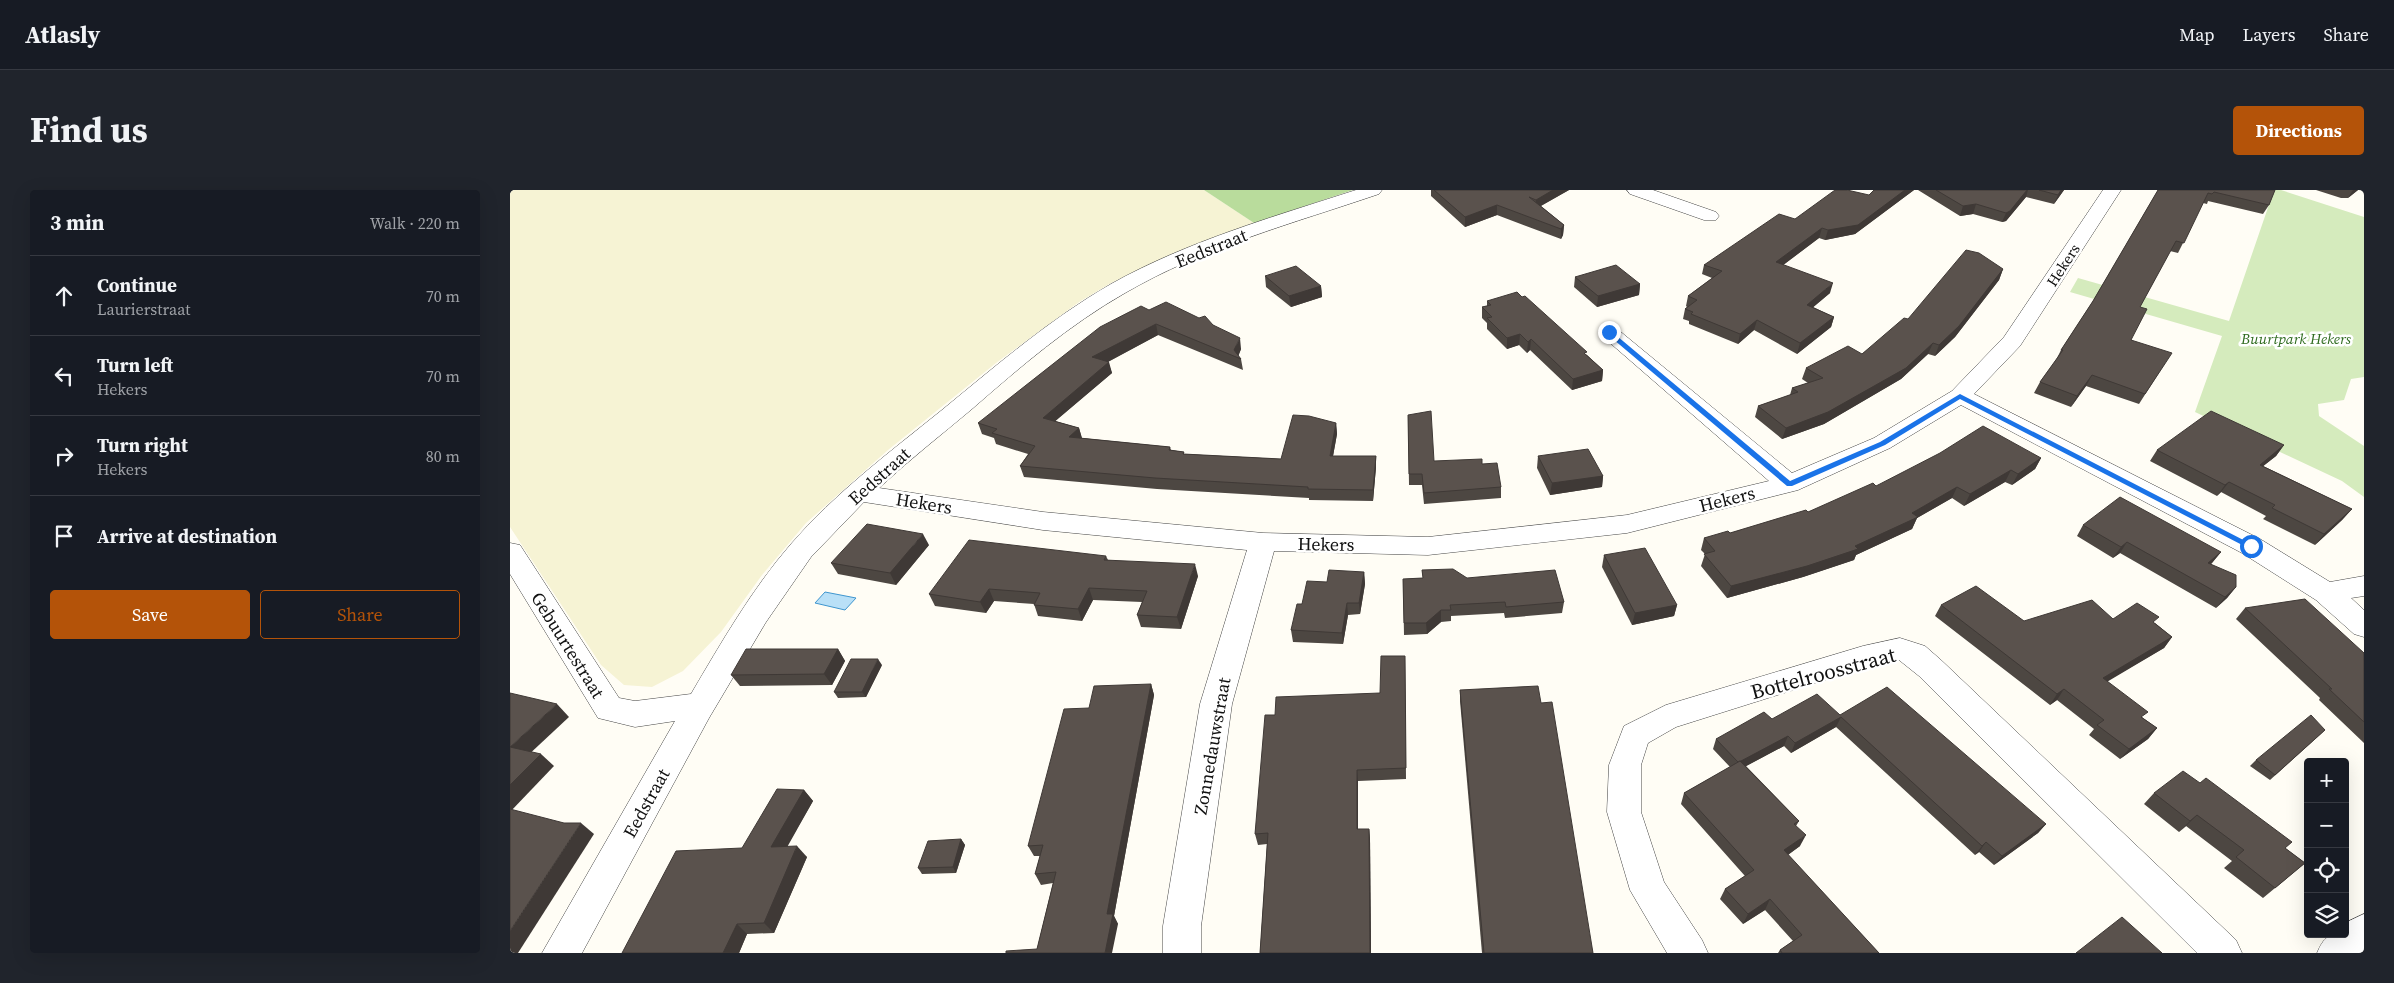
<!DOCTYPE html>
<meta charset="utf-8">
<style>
:root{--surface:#171b24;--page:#20242c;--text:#f1f3f6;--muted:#9ea1a6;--line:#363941;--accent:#b45309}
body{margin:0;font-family:"Source Serif 4",serif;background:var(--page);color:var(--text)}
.controls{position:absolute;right:15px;bottom:15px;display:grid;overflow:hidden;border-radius:5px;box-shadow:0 5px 20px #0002}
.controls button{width:45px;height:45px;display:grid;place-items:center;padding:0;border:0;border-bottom:1px solid var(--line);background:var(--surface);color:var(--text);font:25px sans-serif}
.stop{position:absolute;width:15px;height:15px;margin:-11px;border:4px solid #1a73e8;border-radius:50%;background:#fff}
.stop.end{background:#1a73e8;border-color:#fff;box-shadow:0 1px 5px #0008}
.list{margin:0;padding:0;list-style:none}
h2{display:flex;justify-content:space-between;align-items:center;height:65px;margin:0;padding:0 20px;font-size:21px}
h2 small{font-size:16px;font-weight:400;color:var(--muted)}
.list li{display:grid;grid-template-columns:32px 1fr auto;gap:15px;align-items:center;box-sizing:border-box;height:80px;padding:0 20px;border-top:1px solid var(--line)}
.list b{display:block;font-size:19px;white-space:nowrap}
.list p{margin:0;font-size:16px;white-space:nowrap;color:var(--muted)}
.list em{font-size:16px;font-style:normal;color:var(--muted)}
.actions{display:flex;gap:10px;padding:15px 20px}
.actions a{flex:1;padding:11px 0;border:1px solid var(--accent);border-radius:5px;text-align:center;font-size:18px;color:var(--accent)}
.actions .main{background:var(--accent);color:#fff}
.icon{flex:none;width:28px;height:28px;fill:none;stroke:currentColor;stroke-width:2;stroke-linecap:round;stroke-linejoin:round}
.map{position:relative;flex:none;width:1854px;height:763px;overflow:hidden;border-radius:5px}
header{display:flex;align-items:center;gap:30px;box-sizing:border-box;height:70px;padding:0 25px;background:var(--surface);border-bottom:1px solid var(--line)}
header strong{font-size:24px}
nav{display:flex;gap:28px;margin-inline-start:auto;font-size:18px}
.intro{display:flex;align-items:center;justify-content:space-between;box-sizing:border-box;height:120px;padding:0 30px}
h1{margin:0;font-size:35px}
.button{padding:12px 22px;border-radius:5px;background:var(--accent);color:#fff;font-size:18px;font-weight:700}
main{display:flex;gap:30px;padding:0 30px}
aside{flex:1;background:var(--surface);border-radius:5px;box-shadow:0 5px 20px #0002}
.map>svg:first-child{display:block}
.farmland{fill:#f6f3d4}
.green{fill:#d5ebbd}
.forest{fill:#b9dc9c}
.water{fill:#b9e0f7;stroke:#3f96cf}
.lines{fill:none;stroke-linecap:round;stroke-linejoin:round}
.street-casing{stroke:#444;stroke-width:1}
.street{fill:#fff;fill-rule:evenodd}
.wall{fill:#4d4742}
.shaded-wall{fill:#3f3936}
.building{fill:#5a524d;stroke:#3f3936}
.route{fill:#1a73e8}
.labels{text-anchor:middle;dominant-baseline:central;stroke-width:5;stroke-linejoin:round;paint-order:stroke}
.far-street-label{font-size:15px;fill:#111;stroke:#fff}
.far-park-label{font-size:15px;font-style:italic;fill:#2f6b1f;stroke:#fff}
.street-label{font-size:18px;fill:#111;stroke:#fff}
.near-street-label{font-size:21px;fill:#111;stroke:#fff}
</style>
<header>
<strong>Atlasly</strong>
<nav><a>Map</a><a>Layers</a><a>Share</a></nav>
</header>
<div class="intro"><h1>Find us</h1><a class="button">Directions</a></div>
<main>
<aside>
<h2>3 min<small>Walk · 220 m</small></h2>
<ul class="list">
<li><svg class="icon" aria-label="ahead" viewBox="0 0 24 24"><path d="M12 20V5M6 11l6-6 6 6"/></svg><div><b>Continue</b><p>Laurierstraat</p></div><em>70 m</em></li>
<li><svg class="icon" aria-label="left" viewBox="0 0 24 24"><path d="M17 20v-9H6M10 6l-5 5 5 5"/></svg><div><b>Turn left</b><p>Hekers</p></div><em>70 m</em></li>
<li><svg class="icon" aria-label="right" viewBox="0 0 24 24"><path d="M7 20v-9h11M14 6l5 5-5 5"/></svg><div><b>Turn right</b><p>Hekers</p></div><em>80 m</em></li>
<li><svg class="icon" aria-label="arrive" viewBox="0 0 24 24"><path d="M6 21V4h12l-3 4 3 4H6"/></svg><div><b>Arrive at destination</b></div></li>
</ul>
<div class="actions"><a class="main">Save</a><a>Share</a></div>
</aside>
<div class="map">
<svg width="1854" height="763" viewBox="0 0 1854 763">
<rect width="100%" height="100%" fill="#fffdf5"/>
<path class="farmland" d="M0,0h694l50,33 -68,25 -75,35 -32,19 -83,61 -108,87 -82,73 -44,52 -41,57 -38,39 -31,16 -28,-2 -23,-20 -91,-138z"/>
<path class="green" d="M1764,0h7l83,27v160l-13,2 -7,21 -26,4 1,12 45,30v51l-22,-16 -147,-69 27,-76 -152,-44 8,-14 151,43z"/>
<path class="forest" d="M694,0h149l-99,33z"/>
<path class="water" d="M315,402l31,6 -11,12 -30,-7z"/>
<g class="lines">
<g class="street-casing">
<g id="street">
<path d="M846,0h26l-3,4c-85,29 -175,53 -254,99 -56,32 -105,74 -153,116 -31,26 -63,51 -93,79l164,24 220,21 165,4 199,-22 142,-34 -167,-145 -4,-4 4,-4 7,-2 7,2 176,145 82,-35 78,-47 52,-54 99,-147h18l-101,156 -46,48 286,145 70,43 34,-6v20l-13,2 13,12v27l-10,-3 -38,-34 -74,-47 -281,-148 -71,43 -92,42 -171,43 -199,22 -154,-4 -42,153 -31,222v27h-38v-27l37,-222 47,-154 -204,-20 -179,-28 -53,55 -45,65 -57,96 -127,235h-40l133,-232 -40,6 -37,-9 -88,-144v-31l10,2 99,153 16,3 56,-7c30,-51 61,-105 100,-150 44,-51 99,-92 151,-134 55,-45 108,-91 169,-126 77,-43 162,-67 245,-94z"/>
<path d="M1117,0h26l63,22 3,4 -3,4h-12l-74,-26z"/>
<path d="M1390,448l25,8 16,14 295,280 6,13h-45l-278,-277 -20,-16 -36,8 -187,59 -28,16 -7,22v47l23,70 38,58 6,13h-41l-37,-63 -23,-78 2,-47 15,-39 42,-21 197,-59z"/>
<path d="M1854,724v39h-47c7,-16 11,-19 28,-19v-11z"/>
</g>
</g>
<use href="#street" class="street"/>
</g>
<g class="wall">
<path d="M921,0h138l-28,16 23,19 -1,10 -2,4 -64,-24 -32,12 -34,-31z"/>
<path d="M1364,0h40l-59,44 -30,6 -6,-2 -36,27 47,28 -17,14 21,10 -3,10 -34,27 -43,-24 -16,14 -49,-20v-3l-6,-2 2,-10 2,-2 -1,-1 2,-10 24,-18 -10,-4 2,-9 91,-46 74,-24z"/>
<path d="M1408,0h146l-10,14 -28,-7 -20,24 -4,1 -29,-8 -13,2z"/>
<path d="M1648,0h117l-6,15 -6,9 -55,-13 -1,3 -4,-1 -25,50 -8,-2 -30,56 -9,33 34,23 -26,41 -53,-18 -15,21 -37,-14 6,-11 16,-22 5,-10 32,-49z"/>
<path d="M1806,0h42l-10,8h-7z"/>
<path d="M1493,79l-4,11 -44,57 -20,19 -7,-2 -27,25 -77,45 -42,15 -27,-22 3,-11 32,-11 2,-7 16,-5 -6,-4 4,-11 56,-14 46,-35z"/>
<path d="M755,86l56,10 1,11 -31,10 -25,-20z"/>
<path d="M1065,87l65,7 -1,11 -42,12 -23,-20z"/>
<path d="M977,111l100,54 16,15 -1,11 -30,9 -42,-40 -3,3 -8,-8 -12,4 -20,-20v-6l-5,-5v-11l5,-1z"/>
<path d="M639,120l64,15 28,24 -3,7 3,3 2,11 -85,-35 -50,27 4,11 -57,48 24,7 3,10 88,9 1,3 13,2v2l97,5 55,-36 1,11 -4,22h43v11l-3,34 -64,-1v-2l-152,-9 -133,-12 -4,-11 8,-12 -32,-10 -2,-6 -12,-4 -4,-11z"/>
<path d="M898,225l26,46 48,3 19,23v11l-77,6 -2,-19h-13z"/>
<path d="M1774,255l-8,11 -13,10 89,43 -10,11 -27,25 -52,-26 3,-3 -45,-24 -4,4 -67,-35 7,-11z"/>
<path d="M1028,266l65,20 -1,11 -52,8 -13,-27z"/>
<path d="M1531,268l-6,11 -23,16 -7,-3 -41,24 -12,-8 -35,20 -5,11 -56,26 -2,5 -51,17 -76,21 -26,-32 4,-12 -4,-4 3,-12 26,-5 78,-21 68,-26z"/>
<path d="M1573,335l138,27 -10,12 25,23 -9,11 -11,10 -96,-55 -7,5 -36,-22z"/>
<path d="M419,355l-33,40 -58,-11 -7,-11z"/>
<path d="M1094,365l73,50 -3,11 -42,9 -30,-58z"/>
<path d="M596,366l2,4 90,16 -17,53 -40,-2 -4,-12 5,-13 -49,-2 -11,21 -44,-5 -4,-12 -40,-3 -8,12 -51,-7 -6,-12z"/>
<path d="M912,380l45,8 97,24 -2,11 -57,5 -1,-5 -53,3v5l-10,1 -14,12 -23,1 -1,-56 20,-1z"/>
<path d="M854,382l1,12 -5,30 -12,1 -5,29 -50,-2 -2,-12 11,-26 25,-22z"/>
<path d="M1431,415l83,16 89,-2 42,4 17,14 -8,11 -57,33 36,37 14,10 -9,11 -28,20 -31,-24 5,-6 -37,-29 -7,5 -115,-89z"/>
<path d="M1735,418l119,45v90l-45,-43 1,-2 -84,-79z"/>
<path d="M328,459l7,12 -13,24 -92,1 -9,-11z"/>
<path d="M895,466l1,123 -48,2v48h11l1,10 1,114h-111l7,-109 -9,1 -3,-11 20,-119 105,-22z"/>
<path d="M372,475l-16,32 -28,1 -4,-6z"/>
<path d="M641,494l3,11 -40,221 4,8 -81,25 16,-66 -12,2 -6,-11 5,-18h-6l-6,-10 61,-138z"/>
<path d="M950,500l81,13 52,250h-111l-22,-252z"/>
<path d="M1330,525l206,109 -8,9 -44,32 -15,-13 -4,3 -139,-128 -45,26 -7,-7 -38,20 53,55 -3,5 4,20 -12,9 91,98h-101l2,-3 13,-9 -28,-31 -22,14 -23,-25 5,-10 20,-13 -64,-72 3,-11 46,-26 -17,-18 3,-10 56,-20z"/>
<path d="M1815,540l-55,50 -20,-14 6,-6z"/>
<path d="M294,600l9,11 -26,45 20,11 -33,76 -27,1 -8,19h-117l120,-105z"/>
<path d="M1644,603l131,55 20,15 -42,35 -39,-30 8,-7 -46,-35 -7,6 -35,-28z"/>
<path d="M451,649l4,6 -9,28 -34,1 -4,-6z"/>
</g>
<g class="shaded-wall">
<path d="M1043,0h16l-34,19 1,-9z"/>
<path d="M1395,0h9l-59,44 -30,6 3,-10z"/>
<path d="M1517,0h1l-2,7 -20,24 -4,1 4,-9z"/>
<path d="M1551,0h3l-10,14 4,-9z"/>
<path d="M1843,0h5l-10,8z"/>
<path d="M1466,14l-3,10 -13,2 3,-10z"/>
<path d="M987,15v10l-32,12v-10z"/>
<path d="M1054,35l-1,10 -2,4v-10z"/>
<path d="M1312,38l-3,10 -45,34 2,-10z"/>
<path d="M1493,79l-4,11 -44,57 -20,19 4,-11z"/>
<path d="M1323,93l-3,10 -26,22 3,-10z"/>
<path d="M1130,94l-1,11 -42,12 1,-11z"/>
<path d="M811,96l1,11 -31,10 -2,-11z"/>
<path d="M1324,127l-3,10 -34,27 3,-11z"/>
<path d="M1247,130l-3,10 -16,14 2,-10z"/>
<path d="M646,134l2,11 -62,33 -4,-11z"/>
<path d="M1010,144l-1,11 -12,4v-11z"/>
<path d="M730,148l1,11 -3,8 -4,-7z"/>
<path d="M1021,149l-1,11 -3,3 1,-11z"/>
<path d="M1423,153l-5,11 -27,25 -77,45 -42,15 4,-11z"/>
<path d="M599,172l3,11 -66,56 -3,-11z"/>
<path d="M1093,180l-1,11 -30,9 1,-11z"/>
<path d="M1582,185l-6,11 -15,21 6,-11z"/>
<path d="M826,233l1,11 -6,33 -1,-11z"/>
<path d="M569,238l3,11 -13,-2z"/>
<path d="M1774,255l-8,11 -24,19 8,-10z"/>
<path d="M866,266v11l-3,34v-11z"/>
<path d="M1531,268l-6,11 -23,16 6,-11z"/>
<path d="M1501,280l-6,12 -41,24 6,-12z"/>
<path d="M1093,286l-1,11 -52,8 2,-12z"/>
<path d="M1719,292l-8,10 -4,4 8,-11z"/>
<path d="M1447,297l-5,11 -35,20 -5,11 -56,26 -2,5 -51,17 -76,21 4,-12 181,-73z"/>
<path d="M1842,319l-10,11 -27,25 9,-11z"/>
<path d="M413,344l6,11 -33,40 -6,-12z"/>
<path d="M1617,352l-7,11 -7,5 8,-11z"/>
<path d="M1711,362l-9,11 -12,11 8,-11z"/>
<path d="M685,374l3,12 -17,53 -4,-12z"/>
<path d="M854,382l1,12 -5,30 -1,-11z"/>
<path d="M1726,397l-9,11 -11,10 9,-11z"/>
<path d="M579,398l4,12 -11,21 -4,-12z"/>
<path d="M479,399l5,12 -8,12 -6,-11z"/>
<path d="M837,413l1,12 -5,29 -1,-11z"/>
<path d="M1167,415l-3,11 -42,9 3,-12z"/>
<path d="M931,420v12l-14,12 -1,-11z"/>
<path d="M1662,447l-8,11 -69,41 8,-11z"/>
<path d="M328,459l7,12 -13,24 -8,-11z"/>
<path d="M368,469l4,6 -16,32 -4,-5z"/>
<path d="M641,494l3,11 -40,221 4,8 -6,29h-7l2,-39z"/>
<path d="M1554,499l-7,11 -7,5 7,-11z"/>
<path d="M47,514l12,13 -45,42 -14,-12z"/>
<path d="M1331,527l-5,10 -45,26 4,-10z"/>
<path d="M1647,538l-9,11 -28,20 9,-10z"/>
<path d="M1278,546l-4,10 -49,26 3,-10z"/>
<path d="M31,564l13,12 -44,46v-27z"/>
<path d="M847,580l1,11v59l-1,-11z"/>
<path d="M294,600l9,11 -32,57 -10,-11z"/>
<path d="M1687,625l-11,11 -7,6 11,-11z"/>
<path d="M71,633l13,11 -76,119h-8v-22z"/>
<path d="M1536,634l-8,9 -44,32 8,-9z"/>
<path d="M859,639l1,10 1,114h-1z"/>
<path d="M1296,645l-6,11 -21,15 5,-11z"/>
<path d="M451,649l4,6 -9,28 -3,-6z"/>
<path d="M1476,652l-7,10 -4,3 7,-9z"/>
<path d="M287,656l10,11 -33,76 -10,-10z"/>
<path d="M1260,709l-5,11 -22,14 5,-10z"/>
<path d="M227,734l10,10 -8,19h-16z"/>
</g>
<g class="building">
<path d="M924,0h119l-17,10 -7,-3 35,28 -3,4 -64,-24 -32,12z"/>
<path d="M1325,0h12l22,5 5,-5h31l-47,35 -30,5 -6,-2 -46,34 57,21 -26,22 27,12 -34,26 -43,-23 -17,14 -49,-20 2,-2 -8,-3 12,-9 -9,-4 34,-25 -18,-6 75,-51 16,5z"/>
<path d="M1426,0h91l-17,21 -4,2 -30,-9 -13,2z"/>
<path d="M1529,0h22l-3,5z"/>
<path d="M1648,0h117l-6,15 -55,-13 -2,2 -4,-1 -24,50 -8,-2 -36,66 7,2 -16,31 41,13 -27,41 -53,-19 -15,21 -37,-14 23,-32h-2l32,-49z"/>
<path d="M1456,60l13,3 24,16 -44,57 -20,19 -6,-2 -27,25 -78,44 -42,16 -28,-22 40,-14 -6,-4 31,-10 -17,-10 42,-22 14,8 42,-36 4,1z"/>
<path d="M1106,75l24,19 -42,12 -23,-19z"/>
<path d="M786,76l25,20 -32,10 -24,-20z"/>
<path d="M1007,102l5,5 3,-1 62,56 -3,1 19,17 -30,9 -42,-40 -3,3 -8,-8 -13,4 -20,-20 5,-1 -10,-10 9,-2 -4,-4z"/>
<path d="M656,112l33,16 6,-2 8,9 27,13 -6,12 7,9 -85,-35 -64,33 17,5 -66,56 36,10 -10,9 101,10 -1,3 15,2 -1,2 98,5 12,-44 16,1 27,7 -6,33h46l-3,34 -65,-1v-2l-153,-9 -135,-12 15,-20 -43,-13 5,-4 -19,-6 122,-96 41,-21 8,4z"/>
<path d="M921,221l3,50 48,-2v5l15,-1 4,24 -77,6 -2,-19h-13l-1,-59z"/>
<path d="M1701,221l73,34 -24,20 92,44 -28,25 -52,-26 3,-3 -46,-23 -4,3 -68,-35z"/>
<path d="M1473,236l58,32 -23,16 -7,-4 -41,24 -13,-7 -45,26 6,4 -63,29 3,3 -51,17 -76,20 -27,-32 11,-3 -11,-13 24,-7 2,2 76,-23 2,2 65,-29 3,3 64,-33z"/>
<path d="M1078,259l15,27 -51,7 -14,-27z"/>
<path d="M1610,307l101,55 -13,11 28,12v12l-11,10 -98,-55 -6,5 -38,-22z"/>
<path d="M357,334l56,10 -33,39 -59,-10z"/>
<path d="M459,350l137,16 -2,4 91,4 -18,53 -40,-2 10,-24 -58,-3 -11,21 -44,-4 6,-12 -51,-4 -9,13 -51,-8z"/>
<path d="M1135,358l32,57 -42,8 -31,-58z"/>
<path d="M943,379l14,9 88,-8 9,32 -58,5 -1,-5 -55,3 1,5h-10l-15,13h-22l-1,-44 20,-1 -1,-8z"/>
<path d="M819,380l35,2 -5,31h-12l-5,30 -51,-3 6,-26h5l5,-23 20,1z"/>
<path d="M1466,396l48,35 68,-21 21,19 24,-16 22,14 -6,5 19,15 -69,41 45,34 -7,5 16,11 -28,21 -32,-24 7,-5 -40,-31 -7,5 -116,-89z"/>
<path d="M1795,409l59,54v69l-35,-33h3l-87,-81z"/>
<path d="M236,459h92l-14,25 -93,1z"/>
<path d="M871,466h24l1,112 -49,2v59h12l1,124h-110l8,-120 -13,1 10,-119h10l1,-18 104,-4z"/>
<path d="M341,469h27l-16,33h-28z"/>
<path d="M641,494l-44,230h6l-8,39h-99v-2l31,-2 19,-77 -21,2 8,-29 -15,1 36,-137 25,-1 5,-22z"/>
<path d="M1028,496l3,17 11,-1 41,251h-109l-24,-263z"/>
<path d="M1377,497l159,137 -44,32 -16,-14 -4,4 -141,-129 -46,26 -7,-7 -47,25h-1l-2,1 -22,-23 48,-27 8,7 45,-25 23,21z"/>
<path d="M0,503l47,11 -47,43 31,7 -31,31z"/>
<path d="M1801,525l14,15 -50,45 -19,-15z"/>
<path d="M1230,571l59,60 -5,3 12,11 -22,15 95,103h-97l-2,-3 22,-15 -32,-36 -22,15 -23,-25 29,-19 -70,-77z"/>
<path d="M1673,581l17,12 6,-5 86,64 -7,6 20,15 -30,25 -39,-31 8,-7 -47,-35 -7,6 -36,-28z"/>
<path d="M267,599l27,1 -33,57 26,-1 -33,77 -27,1 -14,29h-101l54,-102 66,-3z"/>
<path d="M0,619l54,14h17l-71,108z"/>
<path d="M451,649l-8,28 -35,1 10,-27z"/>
<path d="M1612,727l40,36h-86z"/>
</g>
<path class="route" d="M1097,141h4l179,150 90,-39 80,-48 295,152 -7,2 -288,-149 -75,46 -93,41h-5l-180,-152z"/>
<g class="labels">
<g class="far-street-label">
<text transform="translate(1553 75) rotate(-57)">Hekers</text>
</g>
<g class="far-park-label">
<text x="1786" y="148">Buurtpark Hekers</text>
</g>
<g class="street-label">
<text transform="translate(701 58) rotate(-22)">Eedstraat</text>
<text transform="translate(369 286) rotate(-42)">Eedstraat</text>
<text transform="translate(1217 309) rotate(-14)">Hekers</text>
<text transform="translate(414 313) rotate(9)">Hekers</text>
<text transform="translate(816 354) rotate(1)">Hekers</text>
<text transform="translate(58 455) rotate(58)">Gebuurtestraat</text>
<text transform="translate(702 556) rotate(-80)">Zonnedauwstraat</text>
<text transform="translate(136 613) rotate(-61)">Eedstraat</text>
</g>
<g class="near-street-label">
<text transform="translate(1313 483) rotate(-15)">Bottelroosstraat</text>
</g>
</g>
</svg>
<div class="controls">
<button>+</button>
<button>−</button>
<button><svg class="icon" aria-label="locate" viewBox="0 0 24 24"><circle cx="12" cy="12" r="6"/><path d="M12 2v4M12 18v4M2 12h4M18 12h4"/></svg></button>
<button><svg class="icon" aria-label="layers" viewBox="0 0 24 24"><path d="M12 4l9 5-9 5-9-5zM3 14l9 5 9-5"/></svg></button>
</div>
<div class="stop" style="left:1741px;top:356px"></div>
<div class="stop end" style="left:1099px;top:142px"></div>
</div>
</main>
